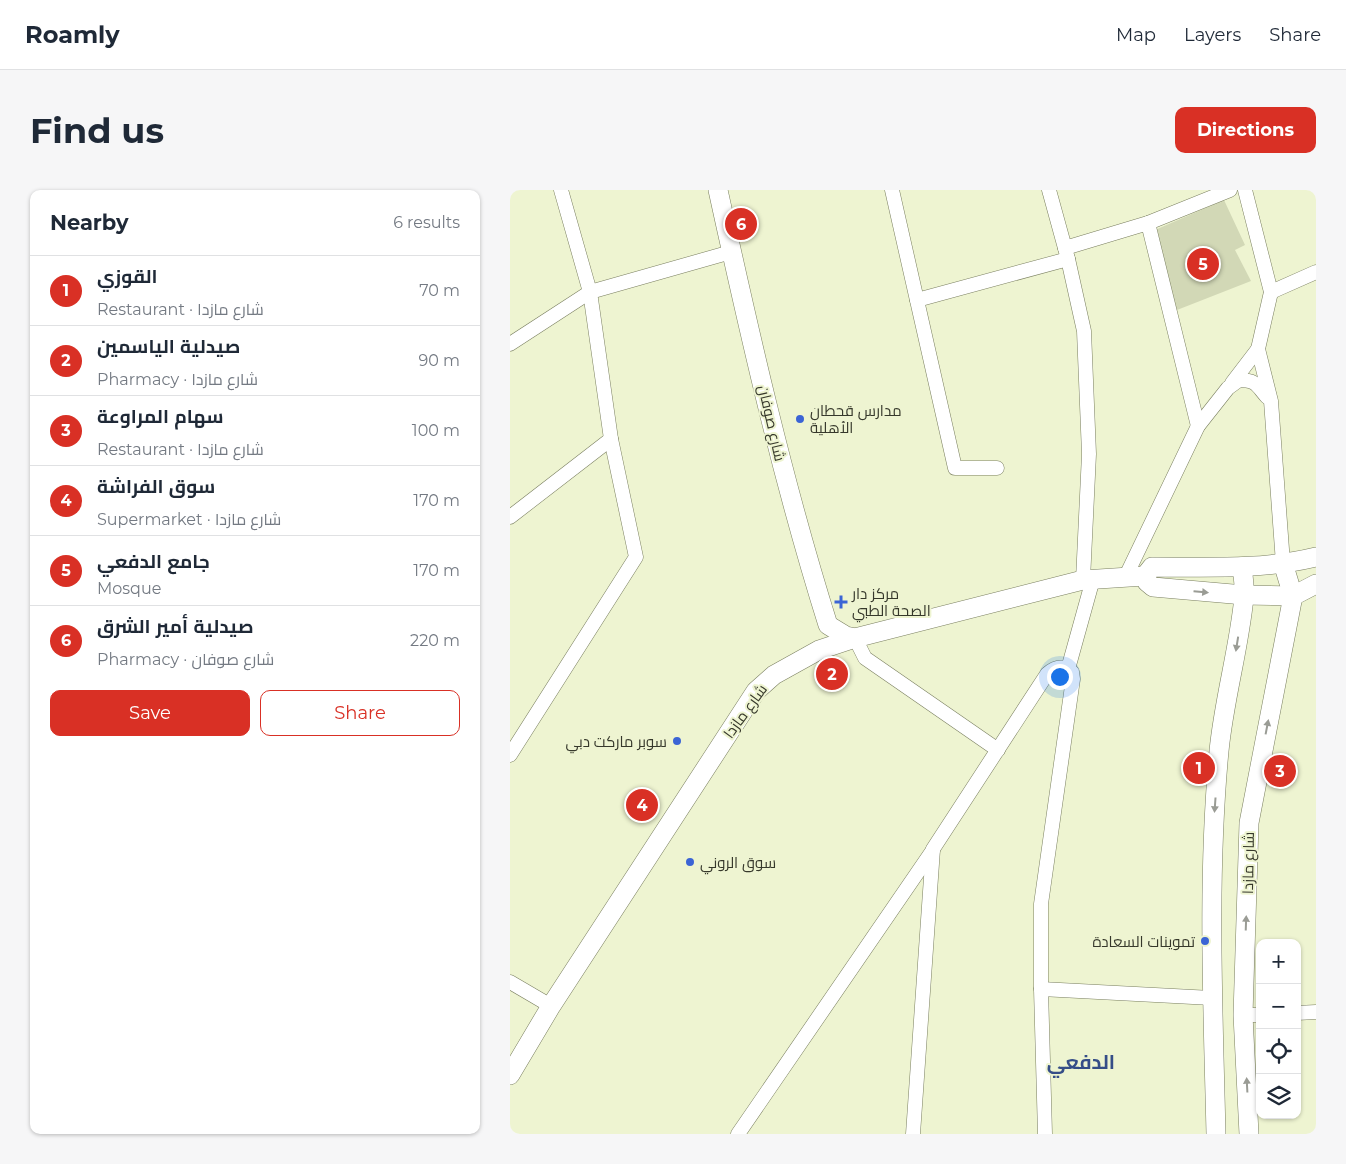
<!DOCTYPE html>
<meta charset="utf-8">
<style>
:root{--surface:#fff;--page:#f6f6f7;--text:#1f2937;--muted:#747a83;--line:#e0e1e3;--accent:#d93025}
body{margin:0;font-family:Montserrat,Cairo,sans-serif;background:var(--page);color:var(--text)}
.controls{position:absolute;right:15px;bottom:15px;display:grid;overflow:hidden;border-radius:10px;box-shadow:0 1px 4px #0004}
.controls button{width:45px;height:45px;display:grid;place-items:center;padding:0;border:0;border-bottom:1px solid var(--line);background:var(--surface);color:var(--text);font:25px sans-serif}
.you{position:absolute;left:549px;top:486px;width:18px;height:18px;margin:-12px;border:4px solid #fff;border-radius:50%;background:#1a73e8;box-shadow:0 0 0 8px #1a73e833}
.badge{display:grid;place-items:center;width:32px;height:32px;border-radius:50%;background:var(--accent);color:#fff;font-size:16px;font-weight:700}
.pin{position:absolute;translate:-50% -50%;border:2px solid #fff;box-shadow:0 1px 5px #0006}
.list{margin:0;padding:0;list-style:none}
h2{display:flex;justify-content:space-between;align-items:center;height:65px;margin:0;padding:0 20px;font-size:21px}
h2 small{font-size:16px;font-weight:400;color:var(--muted)}
.list li{display:grid;grid-template-columns:32px 1fr auto;gap:15px;align-items:center;box-sizing:border-box;height:70px;padding:0 20px;border-top:1px solid var(--line)}
.list b{display:block;font-size:19px;white-space:nowrap}
.list p{margin:0;font-size:16px;white-space:nowrap;color:var(--muted)}
.list em{font-size:16px;font-style:normal;color:var(--muted)}
.actions{display:flex;gap:10px;padding:15px 20px}
.actions a{flex:1;padding:11px 0;border:1px solid var(--accent);border-radius:10px;text-align:center;font-size:18px;color:var(--accent)}
.actions .main{background:var(--accent);color:#fff}
.icon{flex:none;width:28px;height:28px;fill:none;stroke:currentColor;stroke-width:2;stroke-linecap:round;stroke-linejoin:round}
.map{position:relative;flex:none;width:806px;height:944px;overflow:hidden;border-radius:10px}
header{display:flex;align-items:center;gap:30px;box-sizing:border-box;height:70px;padding:0 25px;background:var(--surface);border-bottom:1px solid var(--line)}
header strong{font-size:24px}
nav{display:flex;gap:28px;margin-inline-start:auto;font-size:18px}
.intro{display:flex;align-items:center;justify-content:space-between;box-sizing:border-box;height:120px;padding:0 30px}
h1{margin:0;font-size:35px}
.button{padding:12px 22px;border-radius:10px;background:var(--accent);color:#fff;font-size:18px;font-weight:700}
main{display:flex;gap:30px;padding:0 30px}
aside{flex:1;background:var(--surface);border-radius:10px;box-shadow:0 1px 4px #0004}
.map>svg:first-child{display:block}
.building{fill:#d2d8b6}
.lines{fill:none;stroke-linecap:round;stroke-linejoin:round}
.street-casing{stroke:#7a7f60;stroke-width:15}
.secondary-casing{stroke:#7a7f60;stroke-width:20}
.street{stroke:#fff;stroke-width:14}
.secondary{stroke:#fff;stroke-width:19}
.oneway{fill:#9a9c95}
.poi-dot{fill:#3b64d5;stroke:#eef4d1;stroke-width:2}
.labels{text-anchor:middle;dominant-baseline:central;stroke-width:4;stroke-linejoin:round;paint-order:stroke}
.poi-label{font-size:15px;fill:#36382b;stroke:#eef4d1;text-anchor:start}
.street-label{font-size:15px;fill:#36382b;stroke:#eef4d1}
.district-label{font-size:20px;font-weight:bold;fill:#354d87;stroke:#eef4d1}
</style>
<header>
<strong>Roamly</strong>
<nav><a>Map</a><a>Layers</a><a>Share</a></nav>
</header>
<div class="intro"><h1>Find us</h1><a class="button">Directions</a></div>
<main>
<aside>
<h2>Nearby<small>6 results</small></h2>
<ul class="list">
<li><span class="badge">1</span><div><b>القوزي</b><p>Restaurant · شارع مازدا</p></div><em>70 m</em></li>
<li><span class="badge">2</span><div><b>صيدلية الياسمين</b><p>Pharmacy · شارع مازدا</p></div><em>90 m</em></li>
<li><span class="badge">3</span><div><b>سهام المراوعة</b><p>Restaurant · شارع مازدا</p></div><em>100 m</em></li>
<li><span class="badge">4</span><div><b>سوق الفراشة</b><p>Supermarket · شارع مازدا</p></div><em>170 m</em></li>
<li><span class="badge">5</span><div><b>جامع الدفعي</b><p>Mosque</p></div><em>170 m</em></li>
<li><span class="badge">6</span><div><b>صيدلية أمير الشرق</b><p>Pharmacy · شارع صوفان</p></div><em>220 m</em></li>
</ul>
<div class="actions"><a class="main">Save</a><a>Share</a></div>
</aside>
<div class="map">
<svg width="806" height="944" viewBox="0 0 806 944">
<rect width="100%" height="100%" fill="#eef4d1"/>
<path class="building" d="M714,10l21,45 -10,5 16,31 -74,29 -22,-80z"/>
<g class="lines">
<g class="street-casing">
<g id="street">
<path d="M382,0l63,278h42"/>
<path d="M539,0l19,69 16,72 5,123 -6,126"/>
<path d="M735,0l26,102 -13,57 13,52 12,162"/>
<path d="M638,33l50,203"/>
<path d="M555,58l83,-25 82,-33"/>
<path d="M761,102l45,-20"/>
<path d="M407,110l151,-41"/>
<path d="M0,154l80,-52 141,-40"/>
<path d="M722,193l26,-34"/>
<path d="M0,327l101,-78"/>
<path d="M615,388l73,-152 30,-38 11,-8c18,0 18,6 28,17"/>
<path d="M345,448l10,20 133,92"/>
<path d="M558,479l25,-90"/>
<path d="M0,565l126,-198 -25,-118 -21,-147 -29,-102"/>
<path d="M0,792l41,24"/>
<path d="M531,799l171,9"/>
<path d="M787,823l19,-1"/>
<path d="M733,825h17"/>
<path d="M228,944l195,-284"/>
<path d="M403,944l20,-285 114,-175c8,-7 16,-9 25,-2l1,7 -32,225v85l4,145"/>
</g>
</g>
<g class="secondary-casing">
<g id="secondary">
<path d="M208,0c32,146 65,292 110,435l18,11 9,2"/>
<path d="M806,367c-53,13 -109,10 -164,10l-7,9 2,6 6,5 91,8 49,1 23,-12"/>
<path d="M0,885l41,-69 205,-315 18,-16 45,-25 36,-12 228,-58 62,-4"/>
<path d="M706,944c-3,-128 -9,-256 3,-383 5,-52 20,-102 25,-154 1,-10 -1,-21 -2,-30"/>
<path d="M739,944l-6,-119 6,-192 44,-227 -10,-33"/>
</g>
</g>
<use href="#street" class="street"/>
<use href="#secondary" class="secondary"/>
</g>
<defs><path id="oneway-solid" d="M-6-.8H1V-3.2L6.5 0L1 3.2V.8H-6Z" transform="scale(1.25)"/></defs>
<g class="oneway">
<use href="#oneway-solid" transform="translate(691 402) rotate(5)"/>
<use href="#oneway-solid" transform="translate(727 454) rotate(99)"/>
<use href="#oneway-solid" transform="translate(757 537) rotate(-79)"/>
<use href="#oneway-solid" transform="translate(705 615) rotate(94)"/>
<use href="#oneway-solid" transform="translate(736 733) rotate(-88)"/>
<use href="#oneway-solid" transform="translate(737 895) rotate(-93)"/>
</g>
<g class="poi-dot">
<circle cx="290" cy="229" r="5"/>
<path d="M328.5 404.5h5v5h5v5h-5v5h-5v-5h-5v-5h5z"/>
<circle cx="167" cy="551" r="5"/>
<circle cx="180" cy="672" r="5"/>
<circle cx="695" cy="751" r="5"/>
</g>
<g class="labels">
<g class="poi-label">
<text x="300" y="220">مدارس قحطان<tspan x="300" dy="17">الأهلية</tspan></text>
<text x="342" y="403">مركز دار<tspan x="342" dy="17">الصحة الطبي</tspan></text>
<text x="157" y="551" text-anchor="end">سوبر ماركت دبي</text>
<text x="190" y="672">سوق الروني</text>
<text x="685" y="751" text-anchor="end">تموينات السعادة</text>
</g>
<g class="street-label">
<text transform="translate(262 233) rotate(77)">شارع صوفان</text>
<text transform="translate(235 521) rotate(-54)">شارع مازدا</text>
<text transform="translate(738 673) rotate(-89)">شارع مازدا</text>
</g>
<g class="district-label">
<text x="571" y="872">الدفعي</text>
</g>
</g>
</svg>
<div class="controls">
<button>+</button>
<button>−</button>
<button><svg class="icon" aria-label="locate" viewBox="0 0 24 24"><circle cx="12" cy="12" r="6"/><path d="M12 2v4M12 18v4M2 12h4M18 12h4"/></svg></button>
<button><svg class="icon" aria-label="layers" viewBox="0 0 24 24"><path d="M12 4l9 5-9 5-9-5zM3 14l9 5 9-5"/></svg></button>
</div>
<div class="you"></div>
<div class="pin badge" style="left:689px;top:578px">1</div>
<div class="pin badge" style="left:322px;top:484px">2</div>
<div class="pin badge" style="left:770px;top:581px">3</div>
<div class="pin badge" style="left:132px;top:615px">4</div>
<div class="pin badge" style="left:693px;top:74px">5</div>
<div class="pin badge" style="left:231px;top:34px">6</div>
</div>
</main>
